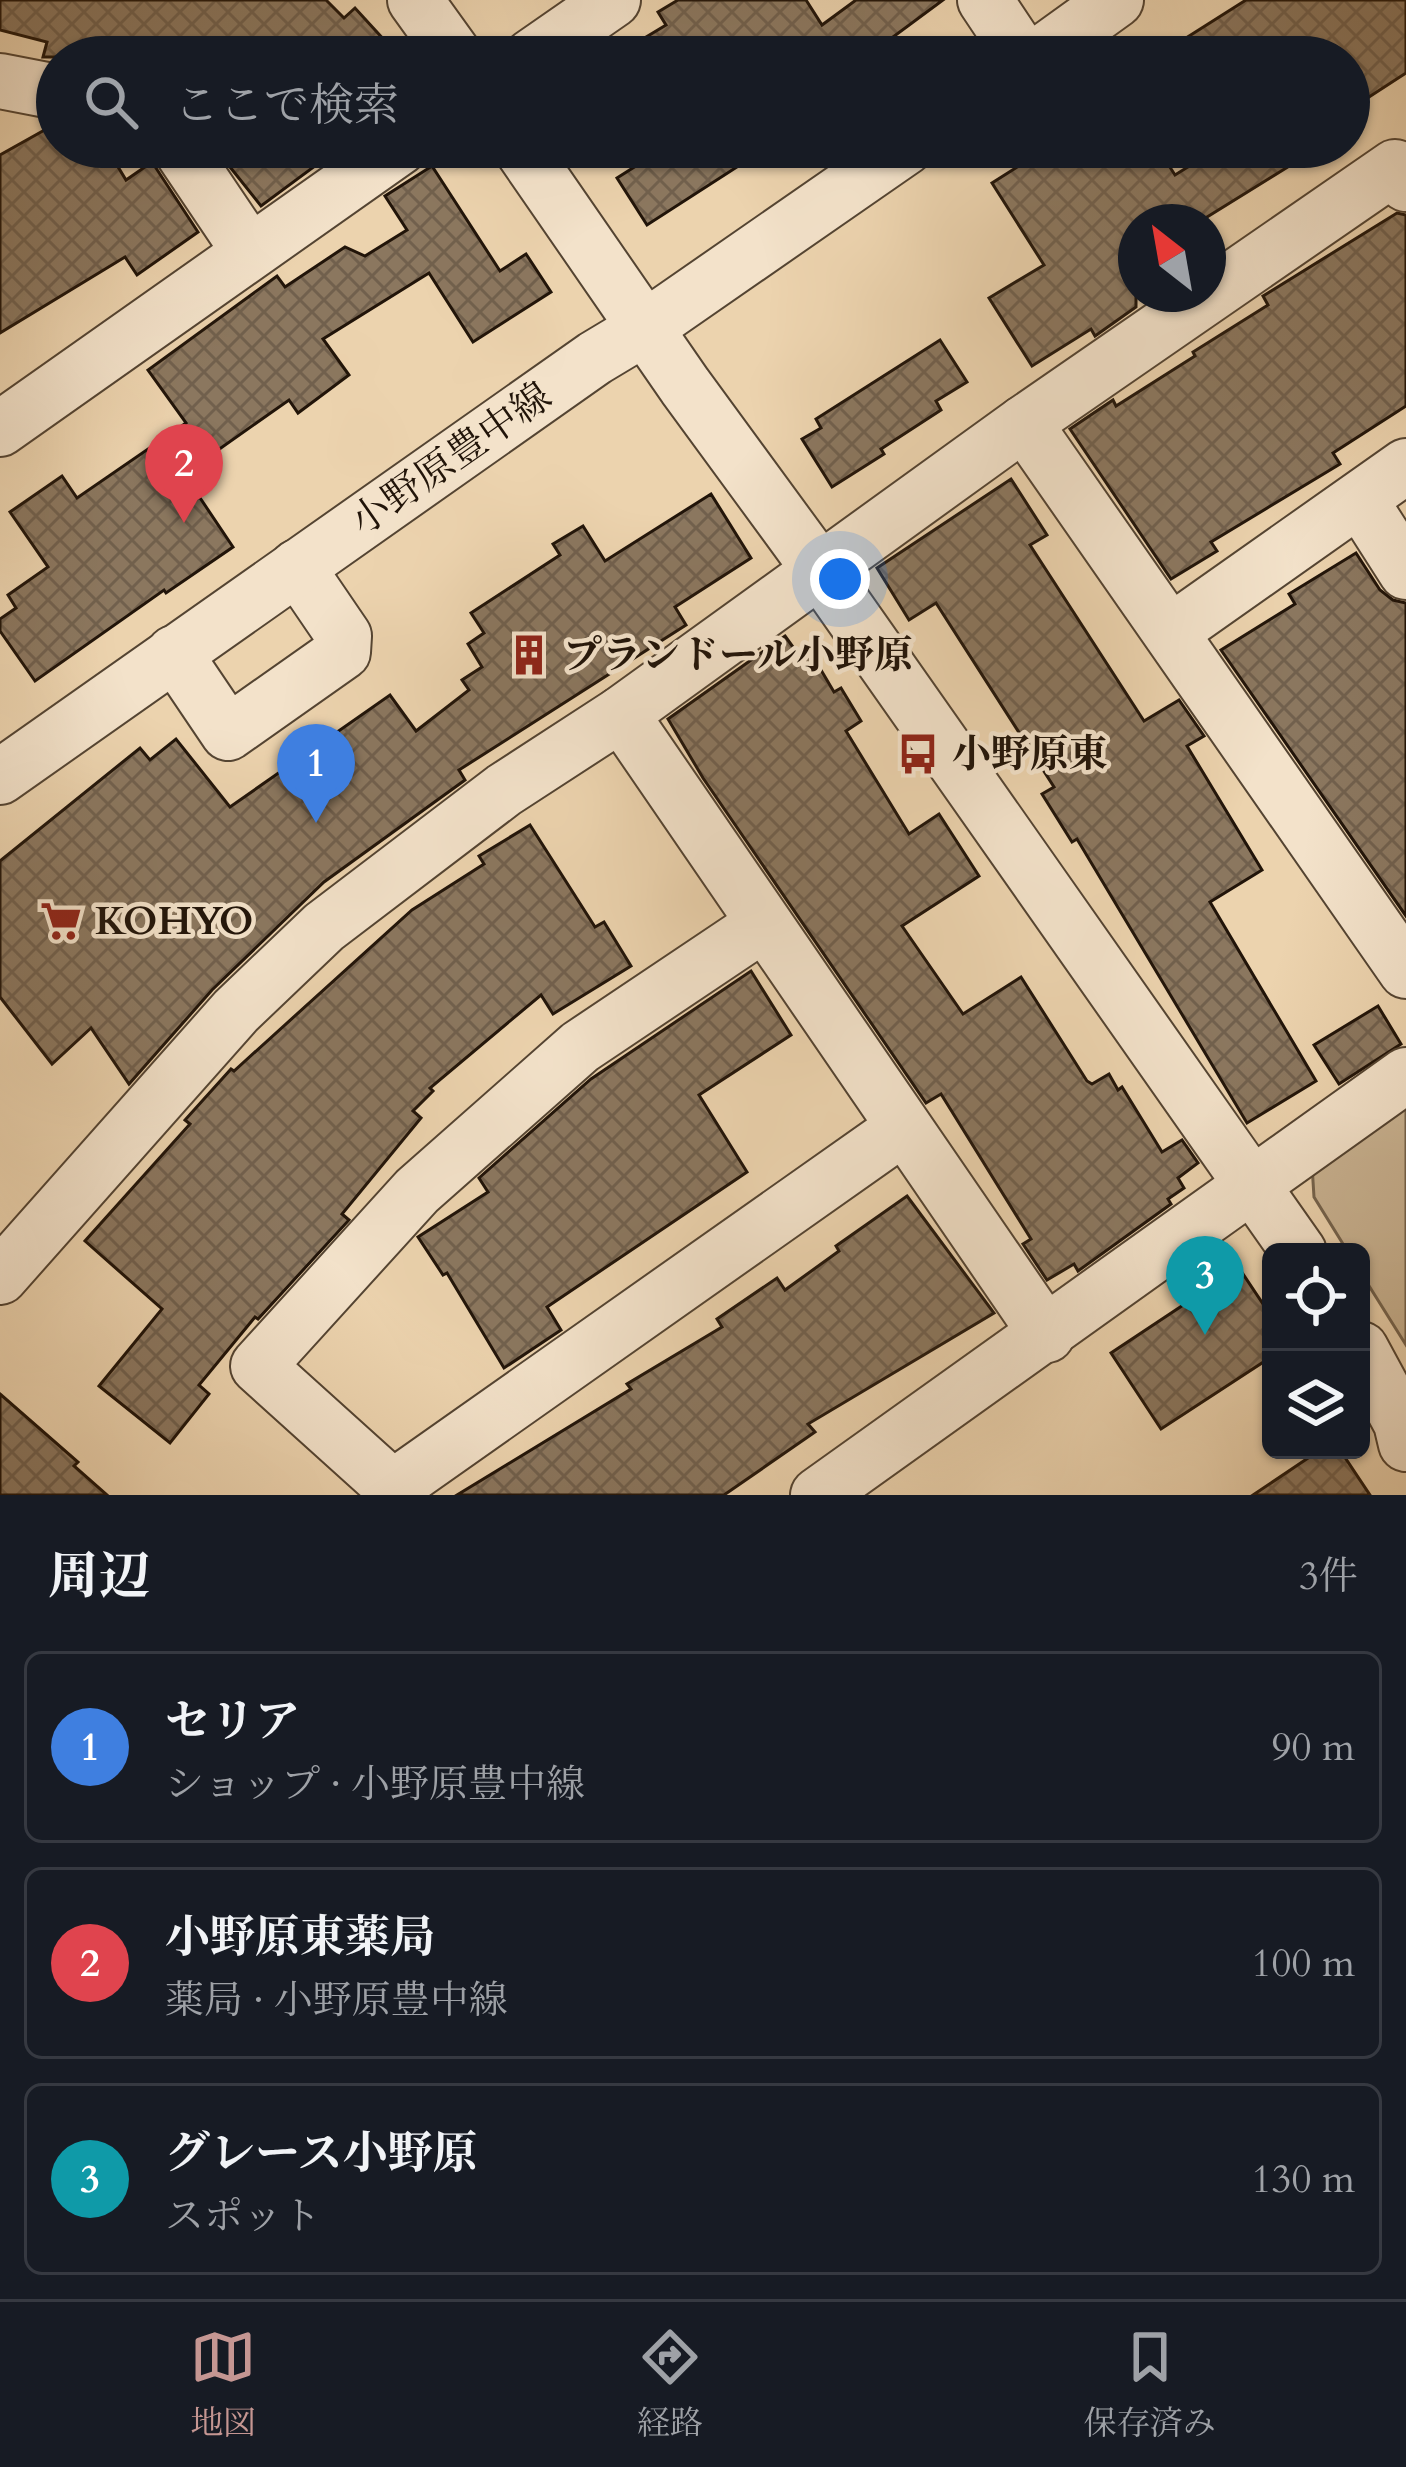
<!DOCTYPE html>
<html lang="ja">
<meta charset="utf-8">
<style>
:root{--surface:#171b24;--page:#20242c;--text:#f1f3f6;--muted:#9ea1a6;--line:#363941;--accent:#c59692}
body{margin:0;font-family:Cardo,"Noto Serif JP",serif;background:var(--page);color:var(--text)}
.controls{position:absolute;right:36px;bottom:36px;display:grid;overflow:hidden;border-radius:18px;box-shadow:0 3px 9px #0004}
.controls button{width:108px;height:108px;display:grid;place-items:center;padding:0;border:0;border-bottom:3px solid var(--line);background:var(--surface);color:var(--text);font:60px sans-serif}
.compass{position:absolute;left:1118px;top:204px;width:108px;height:108px;border-radius:50%;background:var(--surface);box-shadow:0 3px 9px #0004;rotate:329deg}
.you{position:absolute;left:840px;top:579px;width:42px;height:42px;margin:-30px;border:9px solid #fff;border-radius:50%;background:#1a73e8;box-shadow:0 0 0 18px #1a73e833}
.badge{display:grid;place-items:center;width:78px;height:78px;border-radius:50%;background:var(--accent);color:#fff;font-size:39px;font-weight:700}
.pin{position:absolute;translate:-50% -99px;filter:drop-shadow(0 3px 6px #0008)}
.pin::after{content:'';position:absolute;top:63px;width:42px;height:36px;background:inherit;clip-path:polygon(0 0,100% 0,50% 100%)}
.list{margin:0;padding:0;list-style:none}
h2{display:flex;justify-content:space-between;align-items:center;height:156px;margin:0;padding:0 48px;font-size:51px}
h2 small{font-size:39px;font-weight:400;color:var(--muted)}
.list li{display:grid;grid-template-columns:78px 1fr auto;gap:36px;align-items:center;box-sizing:border-box;height:192px;margin:0 24px 24px;padding:0 24px;border:3px solid var(--line);border-radius:18px}
.list b{display:block;font-size:45px;white-space:nowrap}
.list p{margin:0;font-size:39px;white-space:nowrap;color:var(--muted)}
.list em{font-size:39px;font-style:normal;color:var(--muted)}
.icon{flex:none;width:66px;height:66px;fill:none;stroke:currentColor;stroke-width:2;stroke-linecap:round;stroke-linejoin:round}
.map{position:relative;flex:none;width:1406px;height:1495px;overflow:hidden}
.search{position:absolute;background:var(--surface);box-shadow:0 3px 9px #0004;left:36px;right:36px;top:36px;height:132px;display:flex;align-items:center;gap:30px;box-sizing:border-box;padding:0 42px;border-radius:66px;color:var(--muted);font-size:45px}
.sheet{height:804px;background:var(--surface)}
nav{display:flex;justify-content:space-around;align-items:center;box-sizing:border-box;height:168px;border-top:3px solid var(--line);background:var(--surface);font-size:33px;color:var(--muted)}
nav a{display:grid;justify-items:center;gap:6px}
nav .on{color:var(--accent)}
.map>svg:first-child{display:block}
.green{fill:#c9b392;stroke:#75644e;stroke-width:3}
.building{fill:url(#building-cross-hatch);stroke:#211409;stroke-width:3}
.lines{fill:none;stroke-linecap:round;stroke-linejoin:round}
.minor-casing{stroke:#544432;stroke-width:58}
.minor{stroke:#f3e2ca;stroke-width:54}
.labels{text-anchor:middle;dominant-baseline:central;stroke-width:9;stroke-linejoin:round;paint-order:stroke}
.street-label{font-size:39px;fill:#211409;stroke:#f3e2ca}
.poi-label{font-size:39px;font-weight:bold;fill:#211409;stroke:#f3e2ca;text-anchor:start}
</style>
<div class="map">
<svg width="1406" height="1495" viewBox="0 0 1406 1495">
<defs>
<pattern id="building-cross-hatch" width="8" height="8" patternUnits="userSpaceOnUse" patternTransform="scale(3)"><rect width="8" height="8" fill="#8b775f"/><path d="M0 0l8 8M0 8l8-8" fill="none" stroke="#71604d"/></pattern>
</defs>
<rect width="100%" height="100%" fill="#ecd3ae"/>
<filter id="stains"><feTurbulence type="fractalNoise" baseFrequency=".00167" numOctaves="4"/><feColorMatrix values="0 0 0 0 .2 0 0 0 0 .09 0 0 0 0 .02 0 0 0 .5 -.17"/></filter>
<radialGradient id="worn" r=".72"><stop offset=".6" stop-color="#630" stop-opacity="0"/><stop offset="1" stop-color="#630" stop-opacity=".3"/></radialGradient>
<path class="green" d="M1406,1100v245l-45,-72v-21h-13l-34,-55 -2,-32z"/>
<g class="building">
<path d="M0,0h326l18,18 11,-10 31,34 -16,15h-226l-35,-16 -4,16h-62l4,-15 -47,-12z"/>
<path d="M678,0h128l16,25 34,-25h87l-77,57h-253l53,-32 -8,-13z"/>
<path d="M1246,0h160v73l-57,37v-53h-193z"/>
<path d="M57,123v24h49l20,33 26,-18 46,70 -61,43 -12,-18 -125,76v-178z"/>
<path d="M258,147h44l13,19 -54,40 -31,-39z"/>
<path d="M666,147h102l-121,78 -30,-47z"/>
<path d="M1049,147h108l18,28 45,-28h100l-121,75h-63v85l-41,29 -4,-7 -59,37 -43,-68 55,-33 -52,-82z"/>
<path d="M432,166l68,105 26,-17 25,38 -78,50 -44,-69 -106,66 26,36 -51,38 -9,-13 -105,74 49,73 -67,46 -2,-3 -129,91 -35,-50v-12l16,-11 -8,-13 40,-28 -38,-55 52,-36 15,22 109,-75 -38,-53 129,-94 8,11 60,-40 20,9 42,-26 -22,-34z"/>
<path d="M1397,213l9,2v191l-73,47 7,11 -129,78 6,9 -46,28 -101,-150 43,-29 3,6 79,-50 -2,-4 75,-47 -5,-9z"/>
<path d="M940,340l27,42 -31,19 5,9 -60,39 3,5 -52,33 -30,-48 19,-11 -5,-9z"/>
<path d="M1011,479l36,56 -17,10 114,176 35,-21 25,36 -17,10 75,124 -52,32 106,179 -69,42 -170,-284 -5,3 -30,-48 12,-7 -118,-184 -27,17 -32,-52z"/>
<path d="M711,494l40,64 -76,49 11,18 -227,145 6,10 -141,102 -112,108 -83,94 -38,-56 -39,36 -52,-67v-136l140,-113 10,12 26,-21 54,68 160,-112 26,36 53,-41 -7,-10 20,-13 -14,-23 16,-11 -13,-20 89,-58 -7,-11 30,-18 22,35z"/>
<path d="M1356,553l24,37 13,10 13,3v313l-185,-266 74,-46 -6,-10z"/>
<path d="M785,636l13,18 10,-6 26,44 7,-4 20,33 -15,10 63,103 30,-20 40,62 -77,50 61,88 58,-37 66,104 5,3 17,-10 9,16 4,-3 40,65 20,-12 16,23 -20,15 6,10 -16,11 3,5 -93,67 -4,-7 -27,16 -24,-36 8,-5 -90,-145 -15,9 -223,-325 -35,-59z"/>
<path d="M530,825l65,102 9,-5 27,44 -78,48 -12,-19 -111,93 3,3 -20,20 8,7 -79,96 7,6 -91,99 -3,-2 -56,68 10,9 -39,49 -71,-57 63,-77 -77,-68 105,-117 -5,-4 46,-51 3,2 178,-161 72,-46 -5,-8z"/>
<path d="M751,971l40,64 -92,60 48,77 -200,135 14,23 -57,38 -57,-95 -4,2 -25,-38 70,-45 -9,-14 112,-99z"/>
<path d="M1378,1006l23,38 -62,40 -25,-39z"/>
<path d="M907,1196l87,117 -186,111 7,8 -91,63h-267l174,-106 -4,-5 95,-57 -5,-8 60,-41 8,12 54,-39 -3,-5z"/>
<path d="M1239,1268l32,48v41l-110,72 -50,-76z"/>
<path d="M0,1394l78,68 -4,4 33,29h-107z"/>
<path d="M1320,1450h20l30,45h-117z"/>
</g>
<g class="lines">
<g class="minor-casing">
<g id="minor">
<path d="M415,0l41,57"/>
<path d="M985,0l38,57"/>
<path d="M531,57l82,-57"/>
<path d="M1037,57l79,-57"/>
<path d="M0,81l57,11"/>
<path d="M179,147l70,104"/>
<path d="M520,147l165,239 134,183 480,683"/>
<path d="M1024,423l382,548"/>
<path d="M0,429l400,-282"/>
<path d="M1360,500l46,72"/>
<path d="M1172,631l234,-165"/>
<path d="M174,653l54,80 115,-81 1,-16 -47,-69"/>
<path d="M621,714l426,621"/>
<path d="M0,777l595,-419 50,-30 261,-181"/>
<path d="M0,1277l236,-266 88,-84 180,-137 117,-76 403,-291 371,-256 11,17"/>
<path d="M1361,1349l40,74 5,21"/>
<path d="M395,1486l508,-358"/>
<path d="M401,1495l-143,-129 159,-175 163,-144 182,-122"/>
<path d="M818,1495l588,-420"/>
</g>
</g>
<use href="#minor" class="minor"/>
</g>
<defs>
<g id="building-bare" transform="scale(3.24)"><path d="M-4-6H4V6H1V3H-1V6H-4ZM-2.5-4.3h1.7v1.8h-1.7ZM.8-4.3h1.7v1.8H.8ZM-2.5-1h1.7V.8h-1.7ZM.8-1h1.7V.8H.8Z" fill="#8f2418" stroke="#f3e2ca" stroke-width="2.5" paint-order="stroke"/></g>
<g id="bus-bare" transform="scale(3.24)"><path d="M-5-6H5V4H4V6H2V4H-2V6H-4V4H-5ZM-3.5-4V0h7V-4ZM-3.5 1.2v1.5H-2V1.2ZM2 1.2v1.5H3.5V1.2Z" fill="#8f2418" stroke="#f3e2ca" stroke-width="2.5" paint-order="stroke"/></g>
<g id="supermarket-bare" transform="scale(3.24)"><path d="M-6-5.5h2.5l.6 2H6L4.5 2H-2.5L-4.4-4H-6ZM-1.5 3.2a1.3 1.3 0 1 0 .1 0ZM3 3.2a1.3 1.3 0 1 0 .1 0Z" fill="#8f2418" stroke="#f3e2ca" stroke-width="2.5" paint-order="stroke"/></g>
</defs>
<g fill-rule="evenodd">
<use href="#building-bare" x="529" y="655"/>
<use href="#bus-bare" x="918" y="754"/>
<use href="#supermarket-bare" x="61" y="921"/>
</g>
<g class="labels">
<g class="street-label">
<text transform="translate(451 459) rotate(-35)">小野原豊中線</text>
</g>
<g class="poi-label">
<text x="563" y="655">プランドール小野原</text>
<text x="952" y="754">小野原東</text>
<text x="95" y="921">KOHYO</text>
</g>
</g>
<rect width="100%" height="100%" filter="url(#stains)"/>
<rect width="100%" height="100%" fill="url(#worn)"/>
</svg>
<div class="controls">
<button><svg class="icon" aria-label="locate" viewBox="0 0 24 24"><circle cx="12" cy="12" r="6"/><path d="M12 2v4M12 18v4M2 12h4M18 12h4"/></svg></button>
<button><svg class="icon" aria-label="layers" viewBox="0 0 24 24"><path d="M12 4l9 5-9 5-9-5zM3 14l9 5 9-5"/></svg></button>
</div>
<svg class="compass" viewBox="-18 -18 36 36"><path d="M0-13l5 13h-10z" fill="#e53935"/><path d="M0 13l5-13h-10z" fill="#9ea1a6"/></svg>
<div class="you"></div>
<div class="pin badge" style="left:316px;top:823px;background:#3f7fe0">1</div>
<div class="pin badge" style="left:184px;top:523px;background:#e0444e">2</div>
<div class="pin badge" style="left:1205px;top:1335px;background:#0f9aa8">3</div>
<div class="search"><svg class="icon" aria-label="search" viewBox="0 0 24 24"><circle cx="10" cy="10" r="6"/><path d="M15 15l6 6"/></svg>ここで検索</div>
</div>
<section class="sheet">
<h2>周辺<small>3件</small></h2>
<ul class="list">
<li><span class="badge" style="background:#3f7fe0">1</span><div><b>セリア</b><p>ショップ · 小野原豊中線</p></div><em>90 m</em></li>
<li><span class="badge" style="background:#e0444e">2</span><div><b>小野原東薬局</b><p>薬局 · 小野原豊中線</p></div><em>100 m</em></li>
<li><span class="badge" style="background:#0f9aa8">3</span><div><b>グレース小野原</b><p>スポット</p></div><em>130 m</em></li>
</ul>
</section>
<nav>
<a class="on"><svg class="icon" aria-label="map" viewBox="0 0 24 24"><path d="M3 6l6-2 6 2 6-2v14l-6 2-6-2-6 2zM9 4v14M15 6v14"/></svg>地図</a>
<a><svg class="icon" aria-label="directions" viewBox="0 0 24 24"><path d="M12 3l9 9-9 9-9-9zM9 14v-3h6M13 9l2 2-2 2"/></svg>経路</a>
<a><svg class="icon" aria-label="saved" viewBox="0 0 24 24"><path d="M7 4h10v16l-5-4-5 4z"/></svg>保存済み</a>
</nav>
